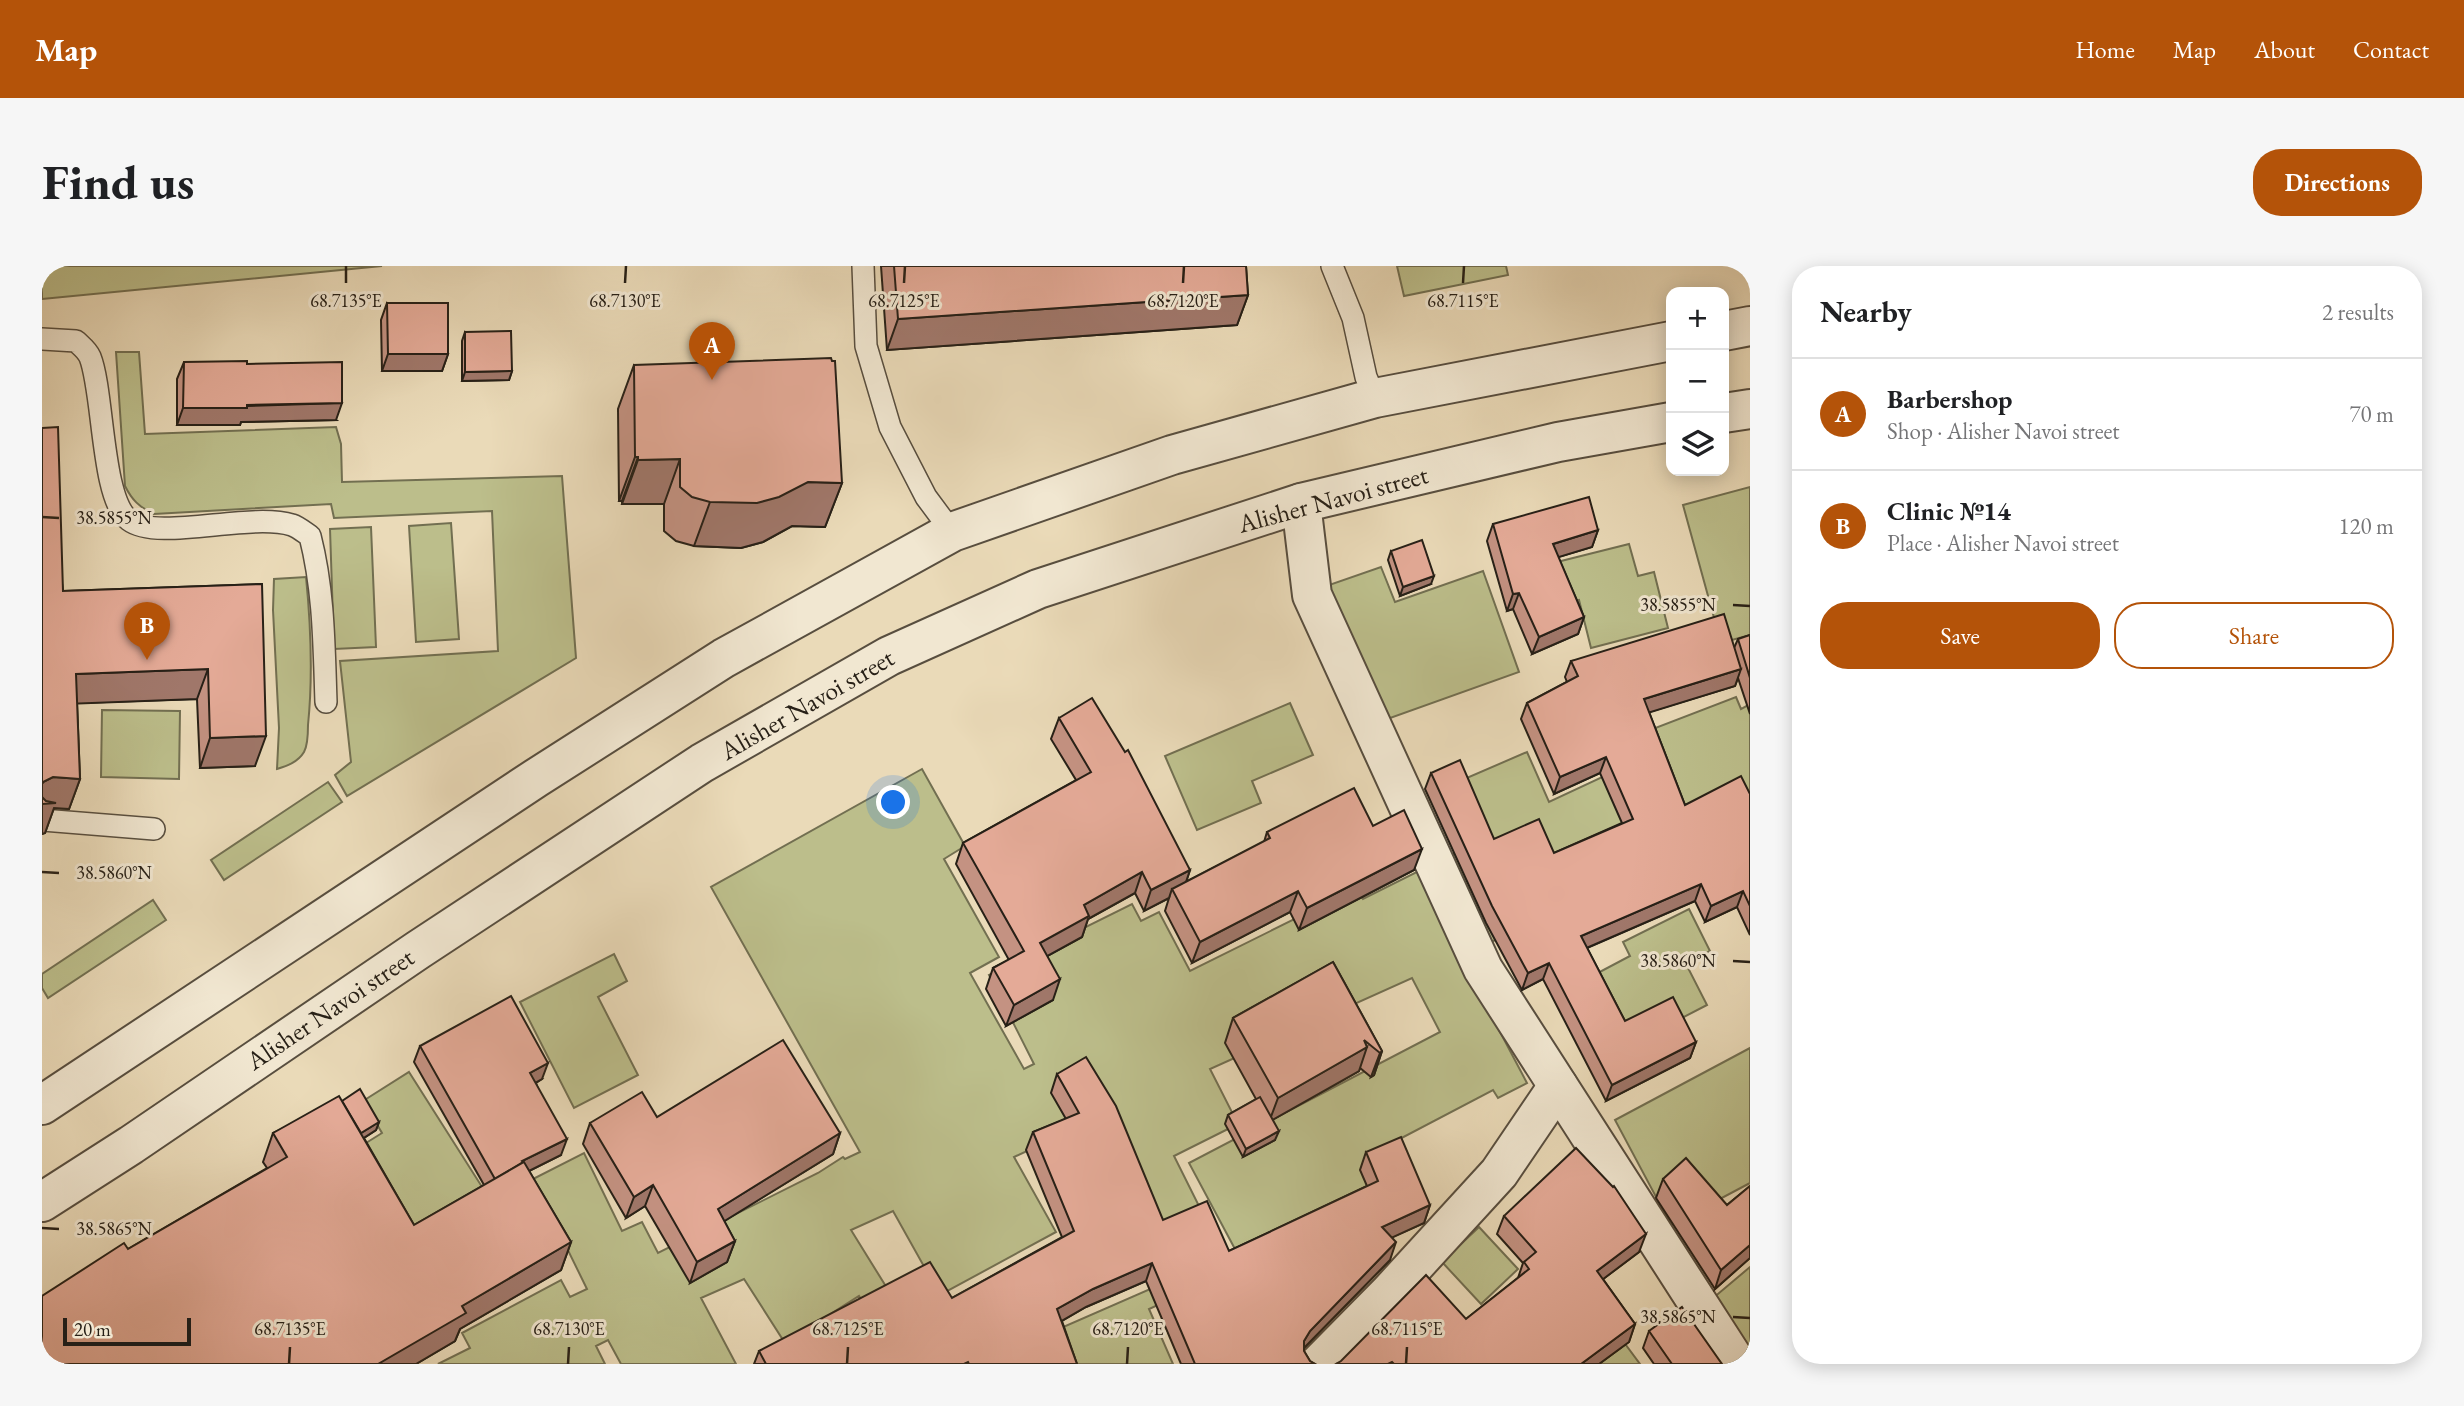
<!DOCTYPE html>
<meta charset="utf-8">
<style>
:root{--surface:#fff;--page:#f6f6f6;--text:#202124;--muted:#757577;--line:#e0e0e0;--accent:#b45309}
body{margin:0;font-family:"EB Garamond",serif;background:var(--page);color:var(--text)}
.controls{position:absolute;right:21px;top:21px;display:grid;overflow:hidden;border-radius:14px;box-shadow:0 4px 18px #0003}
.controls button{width:63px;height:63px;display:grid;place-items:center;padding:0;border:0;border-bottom:2px solid var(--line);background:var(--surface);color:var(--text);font:35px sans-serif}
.scale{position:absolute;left:21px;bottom:18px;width:128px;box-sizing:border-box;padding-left:7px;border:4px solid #272017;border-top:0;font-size:19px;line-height:24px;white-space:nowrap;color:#272017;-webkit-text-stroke:5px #f1e7d1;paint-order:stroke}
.you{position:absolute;left:852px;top:537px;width:24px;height:24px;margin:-18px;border:5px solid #fff;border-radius:50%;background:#1a73e8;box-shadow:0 0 0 10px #1a73e833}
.badge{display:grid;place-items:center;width:46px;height:46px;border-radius:50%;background:var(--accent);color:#fff;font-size:23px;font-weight:700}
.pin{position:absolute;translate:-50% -58px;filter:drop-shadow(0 2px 4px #0008)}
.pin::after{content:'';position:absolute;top:37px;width:24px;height:21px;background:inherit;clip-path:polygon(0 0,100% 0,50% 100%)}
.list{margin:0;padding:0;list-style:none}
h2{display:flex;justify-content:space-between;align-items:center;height:91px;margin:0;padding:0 28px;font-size:30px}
h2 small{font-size:23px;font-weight:400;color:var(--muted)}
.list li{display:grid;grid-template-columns:46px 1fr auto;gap:21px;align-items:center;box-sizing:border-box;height:112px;padding:0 28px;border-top:2px solid var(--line)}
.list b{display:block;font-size:26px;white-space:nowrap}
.list p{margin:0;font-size:23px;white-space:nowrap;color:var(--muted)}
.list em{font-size:23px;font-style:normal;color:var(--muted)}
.actions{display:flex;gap:14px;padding:21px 28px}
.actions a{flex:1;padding:16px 0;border:2px solid var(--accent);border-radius:28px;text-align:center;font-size:24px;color:var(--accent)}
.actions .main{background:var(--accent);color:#fff}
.icon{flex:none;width:38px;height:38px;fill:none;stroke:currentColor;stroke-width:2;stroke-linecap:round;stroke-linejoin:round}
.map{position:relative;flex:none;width:1708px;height:1098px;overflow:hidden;border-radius:28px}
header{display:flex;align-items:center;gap:42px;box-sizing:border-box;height:98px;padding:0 35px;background:var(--accent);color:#fff}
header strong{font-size:33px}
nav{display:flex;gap:38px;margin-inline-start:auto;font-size:24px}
.intro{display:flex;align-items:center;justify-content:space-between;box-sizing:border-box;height:168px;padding:0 42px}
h1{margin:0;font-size:49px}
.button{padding:18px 32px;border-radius:28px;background:var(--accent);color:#fff;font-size:24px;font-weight:700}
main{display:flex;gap:42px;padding:0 42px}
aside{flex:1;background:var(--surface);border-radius:28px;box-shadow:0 4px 18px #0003}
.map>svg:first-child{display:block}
.green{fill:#bcbe8b;stroke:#726f51;stroke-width:2}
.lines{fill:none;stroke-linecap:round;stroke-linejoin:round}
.service-casing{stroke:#584e3f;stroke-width:24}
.minor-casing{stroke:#584e3f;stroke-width:42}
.tertiary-casing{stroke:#584e3f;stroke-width:42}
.service{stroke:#f1e7d1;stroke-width:21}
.minor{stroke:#f1e7d1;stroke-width:38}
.tertiary{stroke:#f1e7d1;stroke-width:38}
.wall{fill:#c49282;stroke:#272017;stroke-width:2}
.shaded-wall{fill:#a0776a;stroke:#272017;stroke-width:2}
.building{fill:#e4aa97;stroke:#272017;stroke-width:2}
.ticks{fill:none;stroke:#272017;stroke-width:2.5}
.labels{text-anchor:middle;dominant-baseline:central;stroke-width:6;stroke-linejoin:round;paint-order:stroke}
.street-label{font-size:26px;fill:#272017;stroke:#f1e7d1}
.ticks-label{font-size:18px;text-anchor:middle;fill:#272017;stroke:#f1e7d1;stroke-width:6;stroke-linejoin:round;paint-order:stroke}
</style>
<header>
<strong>Map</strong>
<nav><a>Home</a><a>Map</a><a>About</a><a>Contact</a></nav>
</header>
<div class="intro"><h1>Find us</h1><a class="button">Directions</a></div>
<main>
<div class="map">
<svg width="1708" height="1098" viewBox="0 0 1708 1098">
<rect width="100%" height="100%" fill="#eadab8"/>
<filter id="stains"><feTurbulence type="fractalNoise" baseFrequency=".00286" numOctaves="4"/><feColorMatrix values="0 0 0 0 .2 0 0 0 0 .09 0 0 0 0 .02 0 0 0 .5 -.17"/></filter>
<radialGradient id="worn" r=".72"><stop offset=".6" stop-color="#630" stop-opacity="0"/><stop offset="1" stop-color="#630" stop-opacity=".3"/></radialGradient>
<g class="green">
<path d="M0,0h340l-340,33z"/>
<path d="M1355,0h109l2,9 -104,21z"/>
<path d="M74,86h23l6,82 191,-7 5,17 1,38 220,-6 14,182 -229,138 -12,-21 16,-13 -11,-101 158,-10 -6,-140 -158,7 -3,-14 -177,10c-15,-7 -22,-14 -29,-28z"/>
<path d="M1708,221v148l-29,8 -38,-138z"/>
<path d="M409,257l8,116 -43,3 -7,-116z"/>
<path d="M329,261l5,120 -42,2 -4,-120z"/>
<path d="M1587,278l9,32 16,-4 14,56 -77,20 -12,-48 -24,5 -10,-40z"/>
<path d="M1339,301l14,35 88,-31 36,101 -140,50 -50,-137z"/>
<path d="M264,311c5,50 7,99 2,148 0,8 0,20 -4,27 -6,10 -17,14 -27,17l2,-41 -6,-118 1,-31z"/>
<path d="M1694,431l5,12 9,-5v121l-290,131 67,127 -29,15 -5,-8 -122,64 37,70 -165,40 -54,-101 251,-131 -28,-54 -202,91 28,55 -64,32 25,50 -74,38 -57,-112 -54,25 42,75 -116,63 -47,-84 -42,19 44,71 -24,15 -12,-20 -74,47 -41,-64 -43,19 35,66h-115l-13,-24 -12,6 9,18h-167l32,-16 -8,-15 99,-53 9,17 17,-8 -54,-110 51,-26 38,78 20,-9 16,31 160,-80 25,-16 2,2 15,-7 -149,-265 211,-118 43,77 -21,13 55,98 -29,16 54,96 10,-5 -45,-89 143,-71 9,17 18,-9 31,59 167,-83 6,11 124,-62 -25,-57 65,-28 22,50 109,-51 -8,-21z"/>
<path d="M1248,437l23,52 -61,26 9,22 -64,27 -32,-74z"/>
<path d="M60,444l78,1 -1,68 -78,-2z"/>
<path d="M286,516l14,20 -118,78 -13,-20z"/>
<path d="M111,634l13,20 -118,78 -6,-10v-14z"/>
<path d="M1647,643l21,42 -24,13 21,41 -29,15 -57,9 -27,-54 36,-19 -7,-14z"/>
<path d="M572,688l13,27 -29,16 40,78 -64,33 -54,-106z"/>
<path d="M1708,782v135l-79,42 -56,-105z"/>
<path d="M367,806l75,118 -67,69 -67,-106 32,-20 -19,-32z"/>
<path d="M1437,961l39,42 -37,35 -39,-42z"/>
<path d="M1708,1001v88l-44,-51z"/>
<path d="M1131,1013l7,16 -31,14 24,55h-142l-9,-19z"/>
<path d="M1578,1071l20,27h-62z"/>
</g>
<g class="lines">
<g class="service-casing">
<g id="service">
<path d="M821,0l3,80 24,81 36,70 26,35"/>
<path d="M1290,0l21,52 13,59 9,21"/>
<path d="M0,73l34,2c5,5 11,9 14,16 14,35 11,142 39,163 29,22 120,-8 163,5 6,2 12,7 18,11 14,55 14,109 16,166"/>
<path d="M0,554l112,9"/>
</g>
</g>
<g class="minor-casing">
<g id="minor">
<path d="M1259,237l11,92 171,374 254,395"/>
<path d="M1277,1098l71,-72 109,-119 59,-87"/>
</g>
</g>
<g class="tertiary-casing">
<g id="tertiary">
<path d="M1682,65l26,-5"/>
<path d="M1682,147l26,-4"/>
<path d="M0,839l494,-327 188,-120 228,-126 220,-77 203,-57 296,-57"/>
<path d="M0,936l89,-57 287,-195 284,-187 187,-107 149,-67 263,-86 257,-61 113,-20"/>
</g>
</g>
<use href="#service" class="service"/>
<use href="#minor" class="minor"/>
<use href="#tertiary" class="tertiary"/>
</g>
<g class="wall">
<path d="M839,0h365l2,29 -11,30 -350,25z"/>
<path d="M345,37l61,51 -6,17h-60l-1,-51z"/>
<path d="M423,66l47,39 -3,9 -47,1v-40z"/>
<path d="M142,96l63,2 89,56 -95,2 -1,3h-63v-46z"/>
<path d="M592,99l208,118 -17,44 -33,-1 -29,16 -22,6 -47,-2 -18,-5 -12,-10v-27h-42v-3h-3l-1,-92z"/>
<path d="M0,162l21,163 199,-7 -7,182 -55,2 -3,-69 -120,4 3,76 -11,30 -15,-1 -9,25 -3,1z"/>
<path d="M1451,258l105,6 -6,17 -34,10 26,60 -6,17 -46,20 -19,-45 -6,2 -20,-70z"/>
<path d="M1349,285l40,33 -31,12 -12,-36z"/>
<path d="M1708,369v79l-12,-36 -3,8 -86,26 36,93 65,-11v141l-13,-28 -32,15 -10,-21 -108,47 38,73 71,21 -6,16 -84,43 -63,-122 -21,11 -36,-67 -61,-134 6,-16 63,66 60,14 68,-30 -22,-50 -46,21 -33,-75 6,-16 40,-21 -2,-5 6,-16 163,-13 4,-9z"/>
<path d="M1017,452l131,152 -4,12 78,-40 3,-10 106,-6 41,44 -115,60 -9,-18 -98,51 -27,-52 4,-13 -25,13 -9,-18 -47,26 -6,18 -35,19 6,44 -47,26 -20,-37 7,-21 16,-8 -53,-96 7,-21 113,-63 -25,-41z"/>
<path d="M1291,696l49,89 -8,24 -3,2 -11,-9 -1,3 -87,49 3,20 -32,17 -18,-33 3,-9 28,-16 -31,-56 8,-25z"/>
<path d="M378,780l122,33 -6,4 25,72 -32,16 42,71 -10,28 -101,59 -5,12 -39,23h-374l86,-115 139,-81 -4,-6 10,-29 69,-32 37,21 -3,8 -12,8 50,87 70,-40 -70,-123z"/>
<path d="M1015,808l106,146 66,31 138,-65 -7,-16 6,-18 64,53 -6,18 -32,14 -2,23 -86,88v3l6,10 5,3h-134l-35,-83 -60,26 -24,14 15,43h-323l5,-13 193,-53 110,-61 -36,-87 7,-18 33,-13 -15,-26z"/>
<path d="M615,851l183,16 -7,21 -109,67 11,20 -8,21 -37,21 -45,-77 -19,12 -43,-74 7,-21z"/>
<path d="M1621,913l64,26 23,-19v72l-35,31 -59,-91z"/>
<path d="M1462,950l135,36 -36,27 32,45 -6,18 -30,22h-263l130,-45 52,-41 5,-15 -26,-29z"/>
<path d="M1607,1065l73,33h-68l-11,-16z"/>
</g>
<g class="shaded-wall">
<path d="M1206,29l-11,30 -350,25 11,-31z"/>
<path d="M346,88h60l-6,17h-60z"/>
<path d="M470,105l-3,9 -47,1 3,-9z"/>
<path d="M300,137l-6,17 -95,2 -1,3h-63l6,-17z"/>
<path d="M593,191h3l-16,44h-3z"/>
<path d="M638,193l-16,45h-42l16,-44z"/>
<path d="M766,216l34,1 -17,44 -33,-1 -29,16 -22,6 -47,-2 16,-44z"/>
<path d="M1556,264l-6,17 -46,14 7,-17z"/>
<path d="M1392,310l-3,8 -31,12 3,-9z"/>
<path d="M1477,327l-6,16 -6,2 6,-17z"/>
<path d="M1542,351l-6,17 -46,20 7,-17z"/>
<path d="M166,403l-11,30 -131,5 10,-30z"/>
<path d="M1699,403l-6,17 -97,30 6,-17z"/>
<path d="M224,470l-11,30 -55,2 10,-30z"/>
<path d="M1564,491l-6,16 -46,21 6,-17z"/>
<path d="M11,511l27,2 -11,30 -15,-1 -9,25 -3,1v-50l1,-2z"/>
<path d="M1380,583l-8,21 -115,60 8,-22z"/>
<path d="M1148,604l-7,21 -11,-2 -3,9 -25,13 7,-21z"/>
<path d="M1100,606l-7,21 -47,26 -6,18 -49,27 7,-21 44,-38z"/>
<path d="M1659,618l-6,17 -120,52 6,-17z"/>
<path d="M1256,625l-8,21 -98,51 8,-21z"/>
<path d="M1701,625l-6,16 -32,15 6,-16z"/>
<path d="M1507,697l-6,16 -21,11 6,-17z"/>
<path d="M1018,713l-7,21 -47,26 8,-21z"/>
<path d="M1654,776l-6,16 -84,43 6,-16z"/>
<path d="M1325,781l-8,24 -90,51 9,-24z"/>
<path d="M1340,785l-8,24 -3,2 9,-24z"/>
<path d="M506,797l-6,16 -18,10 6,-16z"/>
<path d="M337,856l-3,8 -28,18 3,-9z"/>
<path d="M1237,865l-4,9 -32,17 3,-8z"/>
<path d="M798,867l-7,21 -123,76 8,-21z"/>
<path d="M525,873l-6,16 -38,19 -1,-13z"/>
<path d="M611,919l-8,21 -19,12 8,-21z"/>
<path d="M1388,939l-6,18 -48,22 6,-18z"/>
<path d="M1604,968l-7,18 -49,37 7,-18z"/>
<path d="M693,975l-8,21 -37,21 7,-21z"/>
<path d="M529,976l-10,28 -101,59 -5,12 -39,23h-38l84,-58z"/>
<path d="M1354,976l-6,18 -87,89 1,-8 6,-10z"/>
<path d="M1708,979v13l-35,31 6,-19z"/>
<path d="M1110,997l-6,18 -60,26 -35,20 6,-18 36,-20z"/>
<path d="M1593,1058l-6,18 -30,22h-18z"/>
</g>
<g class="building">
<path d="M852,0h352l2,29 -350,24z"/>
<path d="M345,37h61v51h-60z"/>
<path d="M469,65l1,40 -47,1v-40z"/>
<path d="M789,92l1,3h3l7,122 -34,-1 -29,15 -22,6 -47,-1 -18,-5 -12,-10v-28l-42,1v-3h-3l-1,-92z"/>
<path d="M205,95v3l95,-2v41l-95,2v3h-64l1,-46z"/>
<path d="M16,161l5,164 199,-7 4,152 -56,2 -2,-69 -132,5 4,105 -27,-2 -10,5 -1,2v-356z"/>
<path d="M1547,231l9,33 -45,14 31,73 -45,20 -20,-44 -6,1 -20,-70z"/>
<path d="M1380,274l12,36 -31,11 -12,-36z"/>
<path d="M1682,348l17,55 -97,30 41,106 56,-29 9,18v112l-7,-15 -32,15 -10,-22 -120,52 44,85 48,-24 23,45 -84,43 -63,-122 -21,10 -36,-67 -61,-133 29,-13 34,79 45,-20 15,34 79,-34 -27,-62 -46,20 -33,-74 51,-27 -7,-15z"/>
<path d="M1708,369v43l-12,-39z"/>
<path d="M1050,432l33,54 3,-2 62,120 -39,20 -9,-18 -58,33 5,11 -49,27 20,36 -46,26 -21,-37 31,-17 -61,-108 128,-71 -32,-54z"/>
<path d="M1312,522l19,38 31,-16 18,39 -115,59 -9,-17 -98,51 -28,-53 98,-51 -3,-6z"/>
<path d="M0,531l4,4 10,2 -14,1z"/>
<path d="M1291,696l49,89 -2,2 -16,-13 3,7 -89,51 -45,-80z"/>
<path d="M469,730l37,67 -18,10 37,66 -45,22 1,1 -28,17 -75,-133z"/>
<path d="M741,774l57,93 -122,76 17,32 -38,21 -44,-77 -19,12 -44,-74 52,-31 15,25z"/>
<path d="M1044,791l30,49 47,114 44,-19 22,50 149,-70 -12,-29 35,-15 29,68 -48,22 14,15 -86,89 -6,10v10l6,10 5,3h-120l-43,-101 -59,26 -36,20 20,55h-108l-1,-2 -4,2h-198l-7,-13 171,-89 22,36 122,-67 -41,-99 46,-19 -22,-39z"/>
<path d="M318,823l19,33 -18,11 -19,-32z"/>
<path d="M297,830l75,129 110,-63 47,80 -109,64 4,7 -88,51h-336v-68l82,-53 4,6 159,-92 -14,-24z"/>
<path d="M1218,831l19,34 -33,18 -18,-34z"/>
<path d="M1534,882l37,39 1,-1 32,48 -49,37 38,53 -54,40h-187l-2,-2 -4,2h-52l5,-3 85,-86 40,44 63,-50 -5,-7 12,-10 -32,-36z"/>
<path d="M1644,892l41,47 23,-19v59l-29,25 -58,-91z"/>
<path d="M1640,1041l40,57h-50l-23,-33z"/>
</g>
<path class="ticks" d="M304,17v-17M583,17l1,-17M862,17l1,-17M1141,17l1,-17M1421,17l1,-17M0,251l17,1M1691,339l17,1M0,606l17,1M1691,695l17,1M0,962l17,1M1691,1051l17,1M247,1098l1,-17M526,1098l1,-17M805,1098l1,-17M1085,1098l1,-17M1364,1098l1,-17"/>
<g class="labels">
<g class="street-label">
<text transform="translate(1291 233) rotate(-15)">Alisher Navoi street</text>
<text transform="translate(765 438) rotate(-30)">Alisher Navoi street</text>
<text transform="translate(288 743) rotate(-34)">Alisher Navoi street</text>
</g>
</g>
<g class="ticks-label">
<text x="304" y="41">68.7135°E</text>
<text x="583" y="41">68.7130°E</text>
<text x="862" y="41">68.7125°E</text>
<text x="1141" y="41">68.7120°E</text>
<text x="1421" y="41">68.7115°E</text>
<text x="72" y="258">38.5855°N</text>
<text x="1636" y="345">38.5855°N</text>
<text x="72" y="613">38.5860°N</text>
<text x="1636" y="701">38.5860°N</text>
<text x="72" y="969">38.5865°N</text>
<text x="1636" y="1057">38.5865°N</text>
<text x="248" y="1069">68.7135°E</text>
<text x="527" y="1069">68.7130°E</text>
<text x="806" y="1069">68.7125°E</text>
<text x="1086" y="1069">68.7120°E</text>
<text x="1365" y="1069">68.7115°E</text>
</g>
<rect width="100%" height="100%" filter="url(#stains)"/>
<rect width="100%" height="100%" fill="url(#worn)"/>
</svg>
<div class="controls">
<button>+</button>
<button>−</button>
<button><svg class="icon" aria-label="layers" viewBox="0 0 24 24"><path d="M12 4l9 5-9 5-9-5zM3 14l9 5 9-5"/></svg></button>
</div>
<div class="scale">20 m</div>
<div class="you"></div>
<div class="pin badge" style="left:670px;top:114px">A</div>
<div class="pin badge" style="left:105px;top:394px">B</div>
</div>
<aside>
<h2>Nearby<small>2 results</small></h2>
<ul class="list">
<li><span class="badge">A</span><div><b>Barbershop</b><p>Shop · Alisher Navoi street</p></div><em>70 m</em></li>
<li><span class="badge">B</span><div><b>Clinic №14</b><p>Place · Alisher Navoi street</p></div><em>120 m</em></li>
</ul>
<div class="actions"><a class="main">Save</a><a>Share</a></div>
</aside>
</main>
